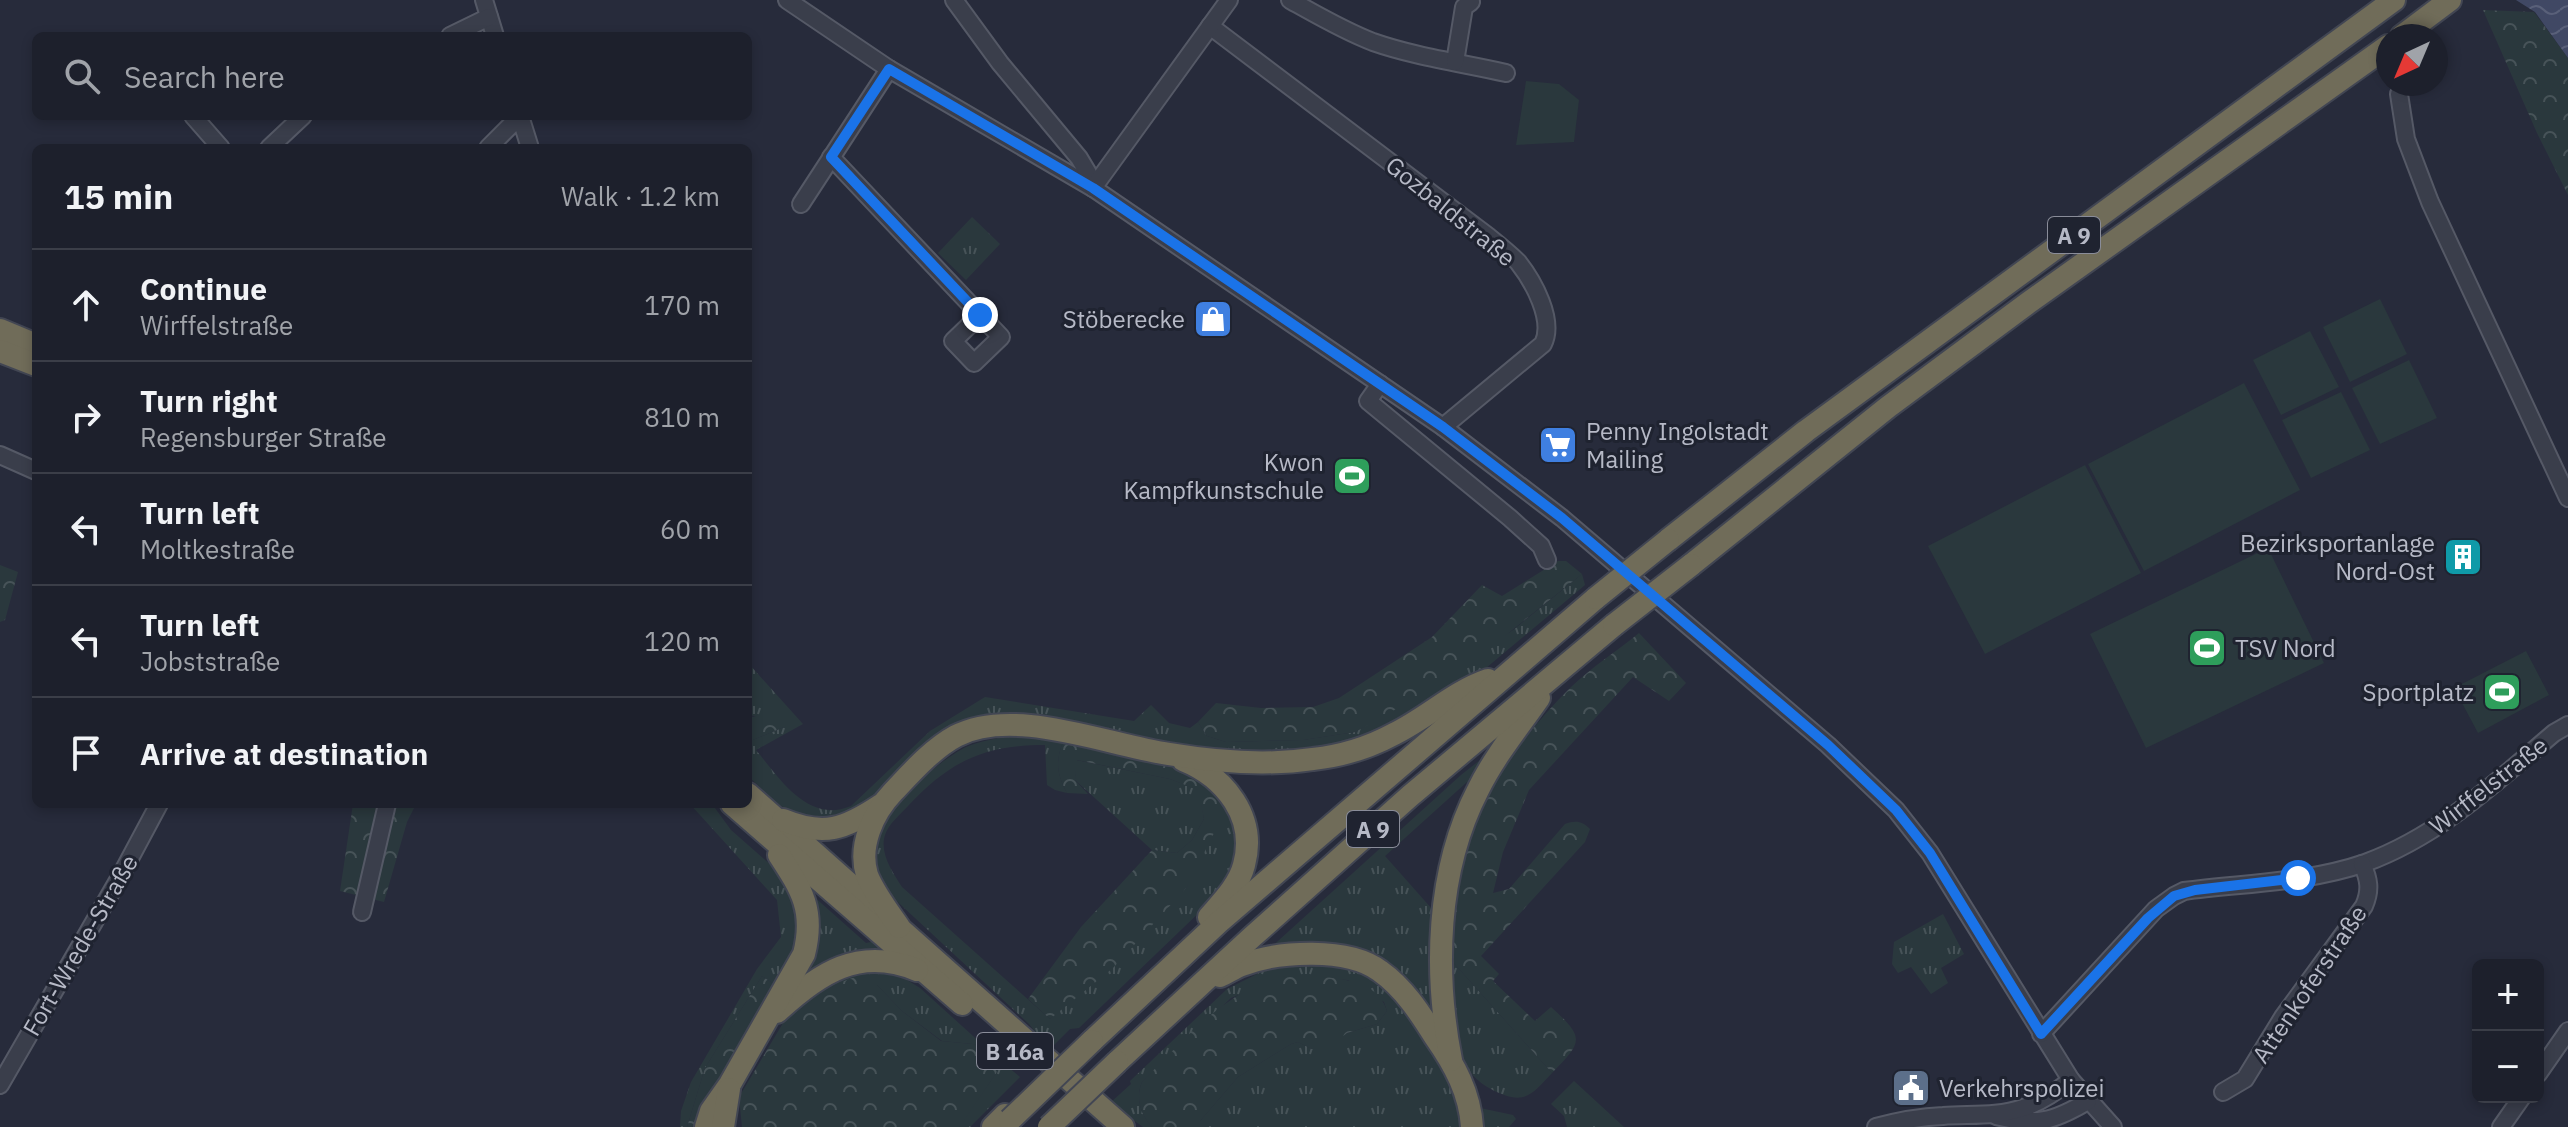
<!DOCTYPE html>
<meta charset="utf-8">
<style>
:root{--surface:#1d202c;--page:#252834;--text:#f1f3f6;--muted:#a0a3a9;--line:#3b3e48}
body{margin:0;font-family:"IBM Plex Sans",sans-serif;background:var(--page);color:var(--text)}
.controls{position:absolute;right:24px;bottom:24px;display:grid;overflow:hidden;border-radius:12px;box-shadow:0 4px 12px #0003}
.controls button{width:72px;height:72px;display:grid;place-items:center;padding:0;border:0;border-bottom:2px solid var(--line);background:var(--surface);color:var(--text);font:40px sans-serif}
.compass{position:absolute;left:2376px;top:24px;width:72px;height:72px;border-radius:50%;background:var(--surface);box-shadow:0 4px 12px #0003;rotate:224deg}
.stop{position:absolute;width:24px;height:24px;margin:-18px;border:6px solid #1a73e8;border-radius:50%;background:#fff}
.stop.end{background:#1a73e8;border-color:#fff;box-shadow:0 2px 8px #0008}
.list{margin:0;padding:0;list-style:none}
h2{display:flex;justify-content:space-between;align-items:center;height:104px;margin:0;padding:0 32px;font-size:34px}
h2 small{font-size:26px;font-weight:400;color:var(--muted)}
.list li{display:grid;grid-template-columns:52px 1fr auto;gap:24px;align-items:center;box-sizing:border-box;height:112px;padding:0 32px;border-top:2px solid var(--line)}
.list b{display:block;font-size:30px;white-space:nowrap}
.list p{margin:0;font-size:26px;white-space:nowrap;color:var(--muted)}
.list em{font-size:26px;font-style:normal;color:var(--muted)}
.icon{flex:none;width:44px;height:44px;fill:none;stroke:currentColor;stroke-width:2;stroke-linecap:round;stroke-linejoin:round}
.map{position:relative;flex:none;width:2568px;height:1127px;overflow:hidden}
.search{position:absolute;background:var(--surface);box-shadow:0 4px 12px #0003;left:32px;top:32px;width:720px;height:88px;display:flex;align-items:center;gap:20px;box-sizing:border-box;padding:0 28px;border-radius:12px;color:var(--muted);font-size:30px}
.panel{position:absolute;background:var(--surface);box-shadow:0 4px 12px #0003;left:32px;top:144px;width:720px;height:664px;border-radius:12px}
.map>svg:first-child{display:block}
.grass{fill:url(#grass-tufts)}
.forest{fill:url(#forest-crowns)}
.park{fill:#2a383d}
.water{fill:url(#water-waves)}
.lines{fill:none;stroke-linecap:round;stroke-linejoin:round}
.minor-casing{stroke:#555966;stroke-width:20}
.highway-casing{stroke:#424653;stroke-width:26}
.minor{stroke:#3a3e4b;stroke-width:16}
.highway{stroke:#706c59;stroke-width:22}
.highway-bridge-casing{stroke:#424653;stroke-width:26;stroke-linecap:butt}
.highway-bridge{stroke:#706c59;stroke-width:22}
.route{stroke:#1a73e8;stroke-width:10}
.labels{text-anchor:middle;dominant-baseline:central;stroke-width:6;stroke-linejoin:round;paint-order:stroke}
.shield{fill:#1f2330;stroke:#898c99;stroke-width:2}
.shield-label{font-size:22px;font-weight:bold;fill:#b6b9c6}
.street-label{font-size:24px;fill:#b6b9c6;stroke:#1f2330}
.poi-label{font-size:24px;fill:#b6b9c6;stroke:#1f2330;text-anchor:end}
</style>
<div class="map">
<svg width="2568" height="1127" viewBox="0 0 2568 1127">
<defs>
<pattern id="grass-tufts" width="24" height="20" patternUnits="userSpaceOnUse" patternTransform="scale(2)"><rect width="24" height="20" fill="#2a383d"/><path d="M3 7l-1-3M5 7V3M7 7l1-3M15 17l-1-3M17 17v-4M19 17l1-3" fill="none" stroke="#475358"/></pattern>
<pattern id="forest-crowns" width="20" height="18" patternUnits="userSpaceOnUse" patternTransform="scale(2)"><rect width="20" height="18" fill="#2a383d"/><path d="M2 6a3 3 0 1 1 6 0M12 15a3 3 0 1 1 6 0" fill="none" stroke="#475358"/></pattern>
<pattern id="water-waves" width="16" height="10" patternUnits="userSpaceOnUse" patternTransform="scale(2)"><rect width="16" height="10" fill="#404864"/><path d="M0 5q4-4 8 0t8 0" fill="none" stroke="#596079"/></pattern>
</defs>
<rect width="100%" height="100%" fill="#272b3b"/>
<g class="grass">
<path d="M972,217l28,27 -34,36 -28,-27z"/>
<path d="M1582,574l3,11 -99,83 -41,30 -73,40 -102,21 -282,-41 -126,94 -30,13 -37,-10 -17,-11 -30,-28v-34l36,-15 -36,-13v-51l55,61 -47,26c24,29 52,74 95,56l79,-75 55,-34 149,24 17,-16 18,18 21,5 8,-6 9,14 19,6 77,-2 52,-8 36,-22 122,-80z"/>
<path d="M1008,736l26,1 29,5c-8,20 -6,32 4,51l-12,-3 -8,-5 -2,-40c-61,0 -95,16 -137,61 -7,8 -20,18 -23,29 -6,18 8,38 17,52l148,132 137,-132 31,-97 20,35 -4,48 -26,31 -129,124 -9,1 -21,21 -20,-26 -142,-132c-7,-10 -15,-22 -14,-34 1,-9 3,-23 7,-31 13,-26 60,-67 86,-80 14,-6 28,-8 42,-11z"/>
<path d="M1503,742l-29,46 -7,-6 -82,74 55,62 -3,109 -41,-51 -130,-24 195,-177z"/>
<path d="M1076,760l94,19 29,11 5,29 -12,21 -15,13 -25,-3 -77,-70z"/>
<path d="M690,804h22l19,26 48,42 16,20 6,47 -24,47 -15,-10 -57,92 -18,59h-7l1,-16 10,-29 66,-113 24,-32 -4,-37z"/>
<path d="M812,895l54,48 10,-2 19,16 -98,23z"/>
<path d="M1943,914l21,40 -23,14 7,15 -17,11 -20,-27 -13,6 -6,-9 2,-22z"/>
<path d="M1291,961l68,8 30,20 43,54 20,45 9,39h-261v-6l38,-44 53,-33 7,-2 14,7 35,-16 30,-9 10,-13 -3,-9 -36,-22 -63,-4 -54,22 -89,84c-7,16 -1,32 10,45h-9l-33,-24 21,-19 -1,-3 97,-92 42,-21z"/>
<path d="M1452,961l100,112c-18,19 -26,32 -53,20 -55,-23 -48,-82 -47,-132z"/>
<path d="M868,968l26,4 26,16 63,57 -41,-4 -40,-30 -25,-26 -65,8 13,-9z"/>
<path d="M1003,1063l17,14 -50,50h-11z"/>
<path d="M1574,1081l50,46h-57l-3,-11 -13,-12z"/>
<path d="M1480,1108l33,7 3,4 -7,8h-27z"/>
</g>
<g class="forest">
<path d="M2483,10l51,2 34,46v137l-31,-62z"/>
<path d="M1558,561h8l16,13 -127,102 -100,56 -52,8 -77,2 -19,-6 -9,-14 18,-19 45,5 52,-1 26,-9 93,-61 50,-52 20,11z"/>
<path d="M0,565l18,7 -13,48 -5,2z"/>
<path d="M1639,633l47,50 -17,18 -36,-24 -104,113 -26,62 -10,41 16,-4 56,-65c11,-4 17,-3 25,5l-5,13 -104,114 18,18 -6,7 42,40 16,-14c34,31 32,34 1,66l-100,-112c1,-32 1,-66 10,-98 17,-68 60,-128 109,-176 21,-20 46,-36 68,-54z"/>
<path d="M748,714l4,3 22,-3 7,4 3,9 -36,15z"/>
<path d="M1063,742l105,21 15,5 35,22 3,13 -6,28 -28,56 -74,81 -63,51 -22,-20 53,-72 71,-77 25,3 15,-13 12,-21 -6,-29 -28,-11 -93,-19 -2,20 13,14 -21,-1c-10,-19 -12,-31 -4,-51z"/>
<path d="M353,804h63l-9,18 -23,80 -44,-11z"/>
<path d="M1292,975c30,3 85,-1 95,36l-10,13 -30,9 -22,17 -13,-1 -14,-7 -7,2 -53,33 -38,44v6h-48c-11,-12 -17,-29 -10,-45 40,-40 91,-101 150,-107z"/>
<path d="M762,976l15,10 -57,93 -22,48h-11l18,-59z"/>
<path d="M855,977l22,8 25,26 39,30 42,4 20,18 -42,62 -2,2h-217l-3,-30 44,-74 29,-30z"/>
</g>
<g class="park">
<path d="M1526,81l33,3 20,16 -5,42 -58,3z"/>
<path d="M2380,299l27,55 -57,28 -27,-55z"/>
<path d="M2310,331l29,56 -58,28 -28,-55z"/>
<path d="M2409,360l28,58 -57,26 -28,-56z"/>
<path d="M2244,383l56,107 -156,81 -56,-107z"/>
<path d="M2341,392l29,58 -59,28 -29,-58z"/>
<path d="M2085,465l56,108 -156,81 -57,-108z"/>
<path d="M2268,548l56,115 -178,85 -56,-114z"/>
<path d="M2526,651l23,44 -71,38 -24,-45z"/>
</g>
<path class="water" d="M2516,0h52v58l-33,-46z"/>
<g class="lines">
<g class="minor-casing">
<g id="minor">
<path d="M484,0l11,36"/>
<path d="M787,0l102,69 204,119 350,239 119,91 266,227 68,65 34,43 141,227 42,47"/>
<path d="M954,0l46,63 79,95 9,15 5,15"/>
<path d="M1290,0c27,15 54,31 83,42 43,15 89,21 133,31"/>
<path d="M1210,26l279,211c10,8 20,16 29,25 15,19 37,58 25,82l-100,83"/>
<path d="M450,36l39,-19"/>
<path d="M1455,62l9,-55 7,-5"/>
<path d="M2399,94l7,45 24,63 138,296"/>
<path d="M193,116l28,32"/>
<path d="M269,148l34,-32"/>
<path d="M488,148l32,-32 10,32"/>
<path d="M831,157l170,180 -27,26 -21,-22 27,-26"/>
<path d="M1093,188l136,-188"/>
<path d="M801,204l88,-135"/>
<path d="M1380,384l-12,17 142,117 31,28 6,14"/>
<path d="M0,455l36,16"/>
<path d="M362,912l25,-108"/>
<path d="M2041,1034l115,-125 18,-13 10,-5c60,-8 123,-8 181,-28 74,-27 130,-80 189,-130l14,-8"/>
<path d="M2538,1074l30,-43"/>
<path d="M0,1085l120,-208 39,-73"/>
<path d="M2223,1092l22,-13 38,-62 81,-111c7,-16 5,-27 -2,-42"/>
<path d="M1996,1116c40,10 57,6 92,-15"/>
<path d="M1876,1127c22,-6 44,-10 67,-11 27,-2 54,1 80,-8 18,-6 33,-16 48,-28"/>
<path d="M2501,1127l21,-30"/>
</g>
</g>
<g class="highway-casing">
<g id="highway">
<path d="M2402,36l48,-36"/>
<path d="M0,330l36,15"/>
<path d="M0,351l36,14"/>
<path d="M1668,540l138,-109 588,-431"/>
<path d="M1691,565l197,-158 140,-104 360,-257"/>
<path d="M1183,760c42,17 74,57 61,105 -5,20 -22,37 -35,52"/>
<path d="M748,794l375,333"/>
<path d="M732,804l230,200"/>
<path d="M783,820c41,17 62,9 98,-15"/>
<path d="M899,927c-11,-16 -25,-34 -32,-52 -9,-29 6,-62 26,-83 18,-19 39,-43 63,-56 58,-30 151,9 213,18 48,8 96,12 144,5 28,-3 57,-12 81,-25 33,-16 59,-42 94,-54"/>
<path d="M1220,976c7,-3 14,-8 22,-11 36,-14 106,-18 138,6 24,17 40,42 55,66 19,27 35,56 37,90"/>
<path d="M777,1012c42,-39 82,-66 140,-42"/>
<path d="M1092,1041l126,-118 378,-325"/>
<path d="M1451,1060c-17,-87 -15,-189 27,-270 16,-33 40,-62 61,-92"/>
<path d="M1117,1062l135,-125 158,-141 204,-171"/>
<path d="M706,1127l5,-16 19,-27 74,-130c11,-43 -2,-64 -25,-99"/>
<path d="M723,1127l6,-38"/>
<path d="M993,1127l12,-12"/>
</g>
</g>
<use href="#minor" class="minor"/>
<use href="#highway" class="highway"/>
<g class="highway-bridge-casing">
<g id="highway-bridge">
<path d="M1596,598l72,-58"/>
<path d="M1614,625l77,-60"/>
<path d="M1010,1120l82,-79"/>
<path d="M1049,1127l68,-65"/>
</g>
</g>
<use href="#highway-bridge" class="highway-bridge"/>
</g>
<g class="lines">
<path class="route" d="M980,315l-149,-158 58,-88 204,119 350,239 119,91 266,227 68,65 34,43 111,181 107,-116 26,-22 21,-6 103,-12"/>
</g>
<defs>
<g id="shop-square" transform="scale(2)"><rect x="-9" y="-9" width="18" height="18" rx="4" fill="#3f7fe0" stroke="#1f2330"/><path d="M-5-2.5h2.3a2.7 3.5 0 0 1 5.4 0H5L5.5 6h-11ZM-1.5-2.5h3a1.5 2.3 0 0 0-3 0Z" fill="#fff"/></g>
<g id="supermarket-square" transform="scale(2)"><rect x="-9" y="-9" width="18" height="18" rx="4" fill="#3f7fe0" stroke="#1f2330"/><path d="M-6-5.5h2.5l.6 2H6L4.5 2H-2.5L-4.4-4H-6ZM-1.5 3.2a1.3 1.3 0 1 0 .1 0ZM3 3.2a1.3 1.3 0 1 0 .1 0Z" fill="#fff"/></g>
<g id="stadium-square" transform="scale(2)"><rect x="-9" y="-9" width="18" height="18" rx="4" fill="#2e9e5b" stroke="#1f2330"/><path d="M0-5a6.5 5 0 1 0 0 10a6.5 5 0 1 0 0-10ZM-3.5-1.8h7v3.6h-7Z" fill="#fff"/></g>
<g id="building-square" transform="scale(2)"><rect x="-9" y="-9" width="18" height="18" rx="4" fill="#0f9aa8" stroke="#1f2330"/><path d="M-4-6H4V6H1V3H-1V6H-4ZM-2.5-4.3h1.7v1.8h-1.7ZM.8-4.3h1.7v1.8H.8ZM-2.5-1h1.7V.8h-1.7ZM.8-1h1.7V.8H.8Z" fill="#fff"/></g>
<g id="civic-square" transform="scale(2)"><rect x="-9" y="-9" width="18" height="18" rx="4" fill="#5c6f8a" stroke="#1f2330"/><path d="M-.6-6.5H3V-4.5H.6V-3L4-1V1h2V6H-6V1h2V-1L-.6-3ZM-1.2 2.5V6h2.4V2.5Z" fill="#fff"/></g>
</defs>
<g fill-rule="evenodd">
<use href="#shop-square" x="1213" y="319"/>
<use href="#supermarket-square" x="1558" y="445"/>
<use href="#stadium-square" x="1352" y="476"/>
<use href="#building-square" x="2463" y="557"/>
<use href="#stadium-square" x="2207" y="648"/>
<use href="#stadium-square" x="2502" y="692"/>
<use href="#civic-square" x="1911" y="1088"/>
</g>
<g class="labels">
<g class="shield">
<rect x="2048" y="217" width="52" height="36" rx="6"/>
<rect x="1347" y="811" width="52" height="36" rx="6"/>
<rect x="977" y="1033" width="76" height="36" rx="6"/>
</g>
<g class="shield-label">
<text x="2074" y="235">A 9</text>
<text x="1373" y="829">A 9</text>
<text x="1015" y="1051">B 16a</text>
</g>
<g class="street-label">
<text transform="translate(1451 211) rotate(39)">Gozbaldstraße</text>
<text transform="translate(2488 785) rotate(-38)">Wirffelstraße</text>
<text transform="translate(80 945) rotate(-60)">Fort-Wrede-Straße</text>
<text transform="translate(2309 984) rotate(-56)">Attenkoferstraße</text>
</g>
<g class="poi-label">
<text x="1185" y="319">Stöberecke</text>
<text x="1586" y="431" text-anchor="start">Penny Ingolstadt<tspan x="1586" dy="28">Mailing</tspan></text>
<text x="1324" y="462">Kwon<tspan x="1324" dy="28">Kampfkunstschule</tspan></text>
<text x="2435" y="543">Bezirksportanlage<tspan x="2435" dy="28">Nord-Ost</tspan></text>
<text x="2235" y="648" text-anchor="start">TSV Nord</text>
<text x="2474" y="692">Sportplatz</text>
<text x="1939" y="1088" text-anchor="start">Verkehrspolizei</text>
</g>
</g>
</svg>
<div class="controls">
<button>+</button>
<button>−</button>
</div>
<svg class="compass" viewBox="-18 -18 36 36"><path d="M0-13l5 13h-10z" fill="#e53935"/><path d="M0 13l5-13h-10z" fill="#a0a3a9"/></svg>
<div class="stop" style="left:2298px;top:878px"></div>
<div class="stop end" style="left:980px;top:315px"></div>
<div class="search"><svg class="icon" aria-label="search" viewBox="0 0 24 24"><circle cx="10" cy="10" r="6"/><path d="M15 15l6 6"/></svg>Search here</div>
<section class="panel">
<h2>15 min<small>Walk · 1.2 km</small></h2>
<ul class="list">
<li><svg class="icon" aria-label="ahead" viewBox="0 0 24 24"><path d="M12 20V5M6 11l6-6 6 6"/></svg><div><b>Continue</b><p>Wirffelstraße</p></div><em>170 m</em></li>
<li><svg class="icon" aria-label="right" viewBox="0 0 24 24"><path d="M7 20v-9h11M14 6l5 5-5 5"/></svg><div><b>Turn right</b><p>Regensburger Straße</p></div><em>810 m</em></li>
<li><svg class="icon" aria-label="left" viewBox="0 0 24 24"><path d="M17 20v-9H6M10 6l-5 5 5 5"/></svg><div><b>Turn left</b><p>Moltkestraße</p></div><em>60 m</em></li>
<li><svg class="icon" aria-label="left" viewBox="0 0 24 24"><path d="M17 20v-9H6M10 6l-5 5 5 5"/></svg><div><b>Turn left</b><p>Jobststraße</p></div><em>120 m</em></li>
<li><svg class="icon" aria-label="arrive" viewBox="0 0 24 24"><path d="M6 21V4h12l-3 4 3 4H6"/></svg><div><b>Arrive at destination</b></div></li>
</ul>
</section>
</div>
